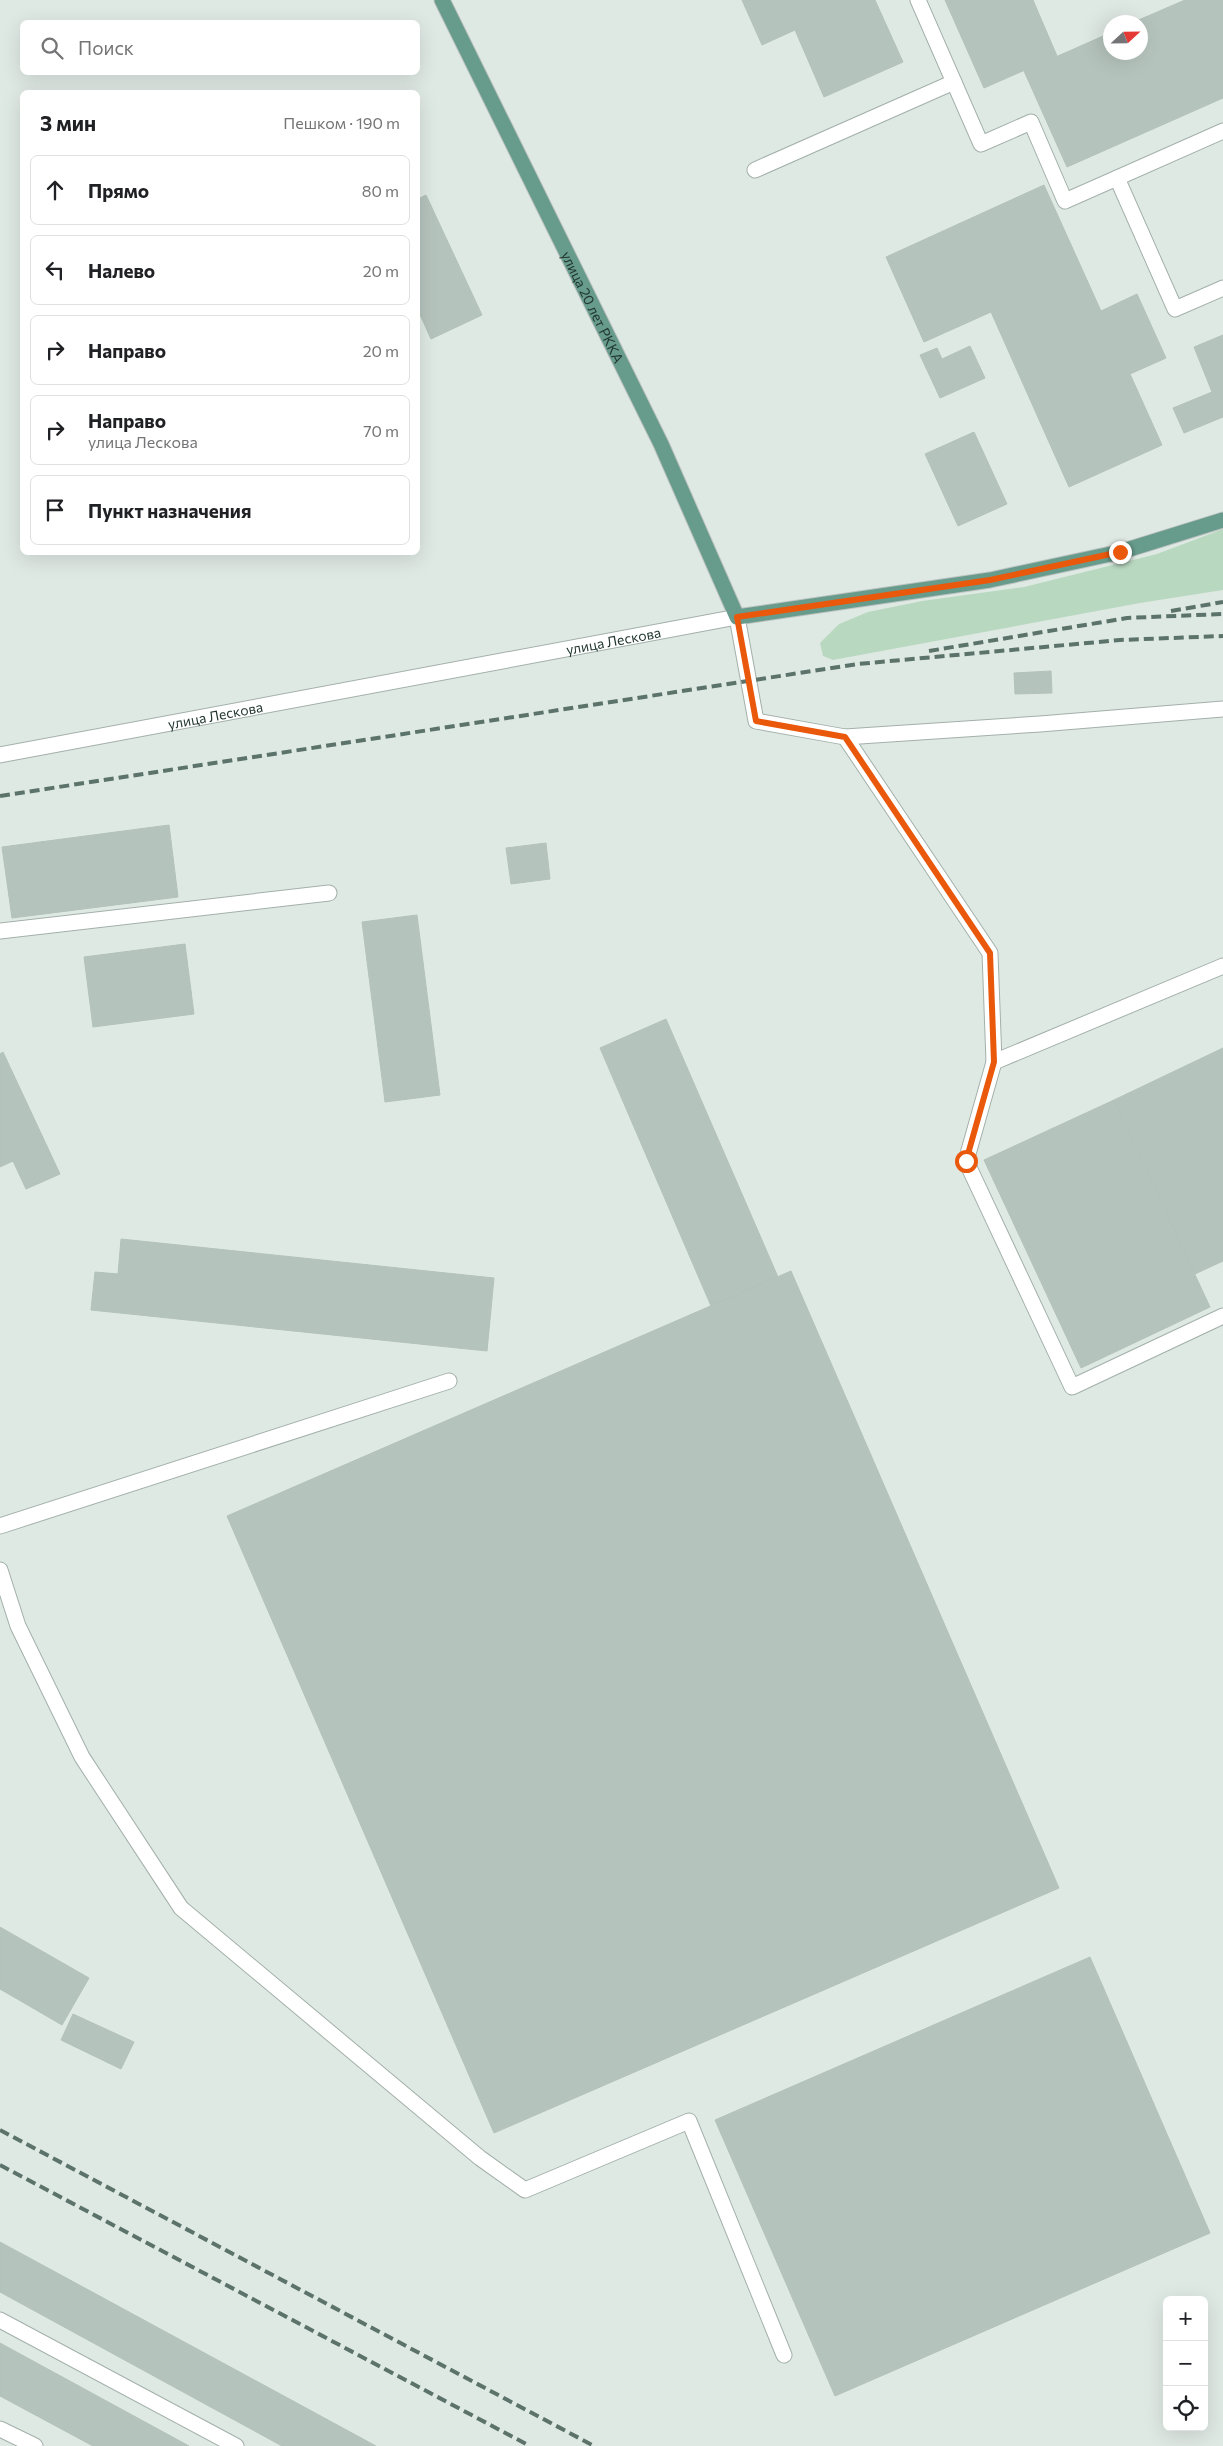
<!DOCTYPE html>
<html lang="ru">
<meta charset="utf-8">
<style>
:root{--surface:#fff;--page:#f2f2f2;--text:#202124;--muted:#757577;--line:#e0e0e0}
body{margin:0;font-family:Commissioner,sans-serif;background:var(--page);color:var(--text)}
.controls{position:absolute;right:15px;bottom:15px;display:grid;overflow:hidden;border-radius:8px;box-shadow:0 5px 20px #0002}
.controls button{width:45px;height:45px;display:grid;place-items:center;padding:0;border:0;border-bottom:1px solid var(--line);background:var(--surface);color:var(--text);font:25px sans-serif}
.compass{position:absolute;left:1103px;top:15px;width:45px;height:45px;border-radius:50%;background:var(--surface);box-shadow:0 5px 20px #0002;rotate:68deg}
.stop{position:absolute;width:15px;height:15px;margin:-11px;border:4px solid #ea580c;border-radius:50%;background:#fff}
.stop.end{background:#ea580c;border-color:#fff;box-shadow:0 1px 5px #0008}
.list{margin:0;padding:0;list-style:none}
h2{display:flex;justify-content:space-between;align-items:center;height:65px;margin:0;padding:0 20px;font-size:21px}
h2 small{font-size:16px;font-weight:400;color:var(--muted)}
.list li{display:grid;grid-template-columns:32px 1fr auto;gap:15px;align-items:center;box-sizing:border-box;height:70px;margin:0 10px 10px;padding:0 10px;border:1px solid var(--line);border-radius:8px}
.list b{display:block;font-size:19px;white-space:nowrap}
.list p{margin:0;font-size:16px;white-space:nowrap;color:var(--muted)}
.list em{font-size:16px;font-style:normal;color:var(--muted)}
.icon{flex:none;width:28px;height:28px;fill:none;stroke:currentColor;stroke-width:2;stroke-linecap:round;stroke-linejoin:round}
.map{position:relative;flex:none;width:1223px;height:2446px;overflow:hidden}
.search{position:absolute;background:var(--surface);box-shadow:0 5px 20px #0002;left:20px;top:20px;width:400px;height:55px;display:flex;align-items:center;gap:12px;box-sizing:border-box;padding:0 18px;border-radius:8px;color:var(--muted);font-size:19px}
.panel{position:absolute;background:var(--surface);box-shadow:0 5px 20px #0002;left:20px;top:90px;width:400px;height:465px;border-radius:8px}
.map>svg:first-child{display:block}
.green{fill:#b9d8c0}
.building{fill:#b5c3bd;stroke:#b2c2ba}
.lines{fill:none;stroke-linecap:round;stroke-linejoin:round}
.minor-casing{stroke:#a3b0aa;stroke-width:17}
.major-casing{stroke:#bdc3c1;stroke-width:17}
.minor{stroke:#fff;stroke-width:15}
.major{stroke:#679b8b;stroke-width:15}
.rail{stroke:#5c736c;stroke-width:4;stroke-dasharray:10 5;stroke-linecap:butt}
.route{stroke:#ea580c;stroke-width:6}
.labels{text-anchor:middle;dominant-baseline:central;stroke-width:4;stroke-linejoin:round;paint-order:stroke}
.street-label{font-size:14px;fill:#223730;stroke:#eff6f2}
</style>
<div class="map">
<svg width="1223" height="2446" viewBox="0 0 1223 2446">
<rect width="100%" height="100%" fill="#dfe9e4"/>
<path class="green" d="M1223,529v61l-83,13 -307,57 -10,-4 -3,-13 19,-19 29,-12 54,-11 102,-14 133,-33z"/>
<g class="building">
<path d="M742,0h133l28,62 -79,35 -29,-67 -33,15z"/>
<path d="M945,0h88l24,56 -73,32z"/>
<path d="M1185,0h38v98l-156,69 -43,-96 86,-38v19h30v-30h-6z"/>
<path d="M1044,185l57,126 36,-17 29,64 -36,16 32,71 -93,42 -78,-175 -67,30 -38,-85z"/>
<path d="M426,195l56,120 -51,24 -13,-29v-111z"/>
<path d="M1223,335v82l-39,16 -11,-25 39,-16 -18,-45z"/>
<path d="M970,346l15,32 -45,20 -20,-43 17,-7 5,11z"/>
<path d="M974,432l33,72 -49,22 -33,-72z"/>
<path d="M1051,671l1,22 -37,1 -1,-21z"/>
<path d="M169,825l9,72 -166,21 -10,-71z"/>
<path d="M546,843l4,36 -39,5 -5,-36z"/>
<path d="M417,915l23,180 -55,7 -23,-180z"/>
<path d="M185,944l9,70 -101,13 -9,-70z"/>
<path d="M666,1019l112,258 -67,29 -111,-258z"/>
<path d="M1223,1048v213l-28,13 -81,-174z"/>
<path d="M3,1052l57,122 -34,15 -13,-28 -13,6v-113z"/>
<path d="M1114,1100l96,207 -129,61 -97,-208z"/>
<path d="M121,1239l373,39 -7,73 -396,-41 4,-38 23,2z"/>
<path d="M791,1271l268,617 -565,245 -267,-617z"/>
<path d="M0,1927l89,51 -27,47 -62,-36z"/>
<path d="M1090,1957l120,276 -375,163 -120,-276z"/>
<path d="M73,2014l61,28 -13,27 -60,-29z"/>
<path d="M0,2242l376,204h-94l-282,-154z"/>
<path d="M0,2343l189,103h-96l-93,-50z"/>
</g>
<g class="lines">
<g class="minor-casing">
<g id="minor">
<path d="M918,0l63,144 50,-22 34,79 52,-23"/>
<path d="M1223,131l-106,47 58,131 48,-21"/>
<path d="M755,170l199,-88"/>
<path d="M845,737l145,216 4,109 -28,99 106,226 151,-71"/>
<path id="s1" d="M0,755l737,-138 19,104 89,16 195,-13 183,-15"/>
<path d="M0,931l329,-38"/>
<path d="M994,1062l229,-96"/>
<path d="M0,1526l449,-145"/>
<path d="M0,1570l18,56 64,131 99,151 299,250 45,32 164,-69 95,234"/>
<path d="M0,2320l236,126"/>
<path d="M0,2429l35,17"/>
</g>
</g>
<g class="major-casing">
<g id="major">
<path id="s2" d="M442,0l219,444 76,173 253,-37 130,-28 103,-32"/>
</g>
</g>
<use href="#minor" class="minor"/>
<use href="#major" class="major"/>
<g class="rail">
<path d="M1171,611l52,-9"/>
<path d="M929,651l198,-33 96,-4"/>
<path d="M0,796l858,-132 262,-24 103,-4"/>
<path d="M0,2130l594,316"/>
<path d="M0,2165l530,281"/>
</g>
</g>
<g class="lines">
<path class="route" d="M966,1161l28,-99 -4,-109 -145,-216 -89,-16 -19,-104 253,-37 130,-28"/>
</g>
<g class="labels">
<g class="street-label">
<text stroke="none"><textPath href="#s2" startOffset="342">улица 20 лет РККА</textPath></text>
<text stroke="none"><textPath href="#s1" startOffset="624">улица Лескова</textPath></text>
<text stroke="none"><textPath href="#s1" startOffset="219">улица Лескова</textPath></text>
</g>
</g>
</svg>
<div class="controls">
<button>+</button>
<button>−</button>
<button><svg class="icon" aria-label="locate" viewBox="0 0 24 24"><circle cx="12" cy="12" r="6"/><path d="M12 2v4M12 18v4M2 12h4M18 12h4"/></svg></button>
</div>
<svg class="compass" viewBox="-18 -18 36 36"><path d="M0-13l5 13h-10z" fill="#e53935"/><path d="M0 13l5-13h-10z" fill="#757577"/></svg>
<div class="stop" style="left:966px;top:1161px"></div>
<div class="stop end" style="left:1120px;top:552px"></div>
<div class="search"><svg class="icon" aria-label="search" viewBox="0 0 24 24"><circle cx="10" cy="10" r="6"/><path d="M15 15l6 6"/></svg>Поиск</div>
<section class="panel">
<h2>3 мин<small>Пешком · 190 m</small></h2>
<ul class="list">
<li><svg class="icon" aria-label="ahead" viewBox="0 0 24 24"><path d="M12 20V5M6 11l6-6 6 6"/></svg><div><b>Прямо</b></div><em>80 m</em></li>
<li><svg class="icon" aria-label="left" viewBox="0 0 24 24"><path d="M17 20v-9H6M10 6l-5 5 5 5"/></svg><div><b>Налево</b></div><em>20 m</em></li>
<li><svg class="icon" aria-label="right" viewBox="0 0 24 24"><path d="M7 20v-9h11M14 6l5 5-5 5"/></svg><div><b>Направо</b></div><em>20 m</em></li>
<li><svg class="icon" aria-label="right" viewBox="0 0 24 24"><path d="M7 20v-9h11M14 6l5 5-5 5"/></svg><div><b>Направо</b><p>улица Лескова</p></div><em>70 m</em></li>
<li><svg class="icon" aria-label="arrive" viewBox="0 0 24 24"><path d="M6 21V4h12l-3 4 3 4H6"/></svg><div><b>Пункт назначения</b></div></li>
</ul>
</section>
</div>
